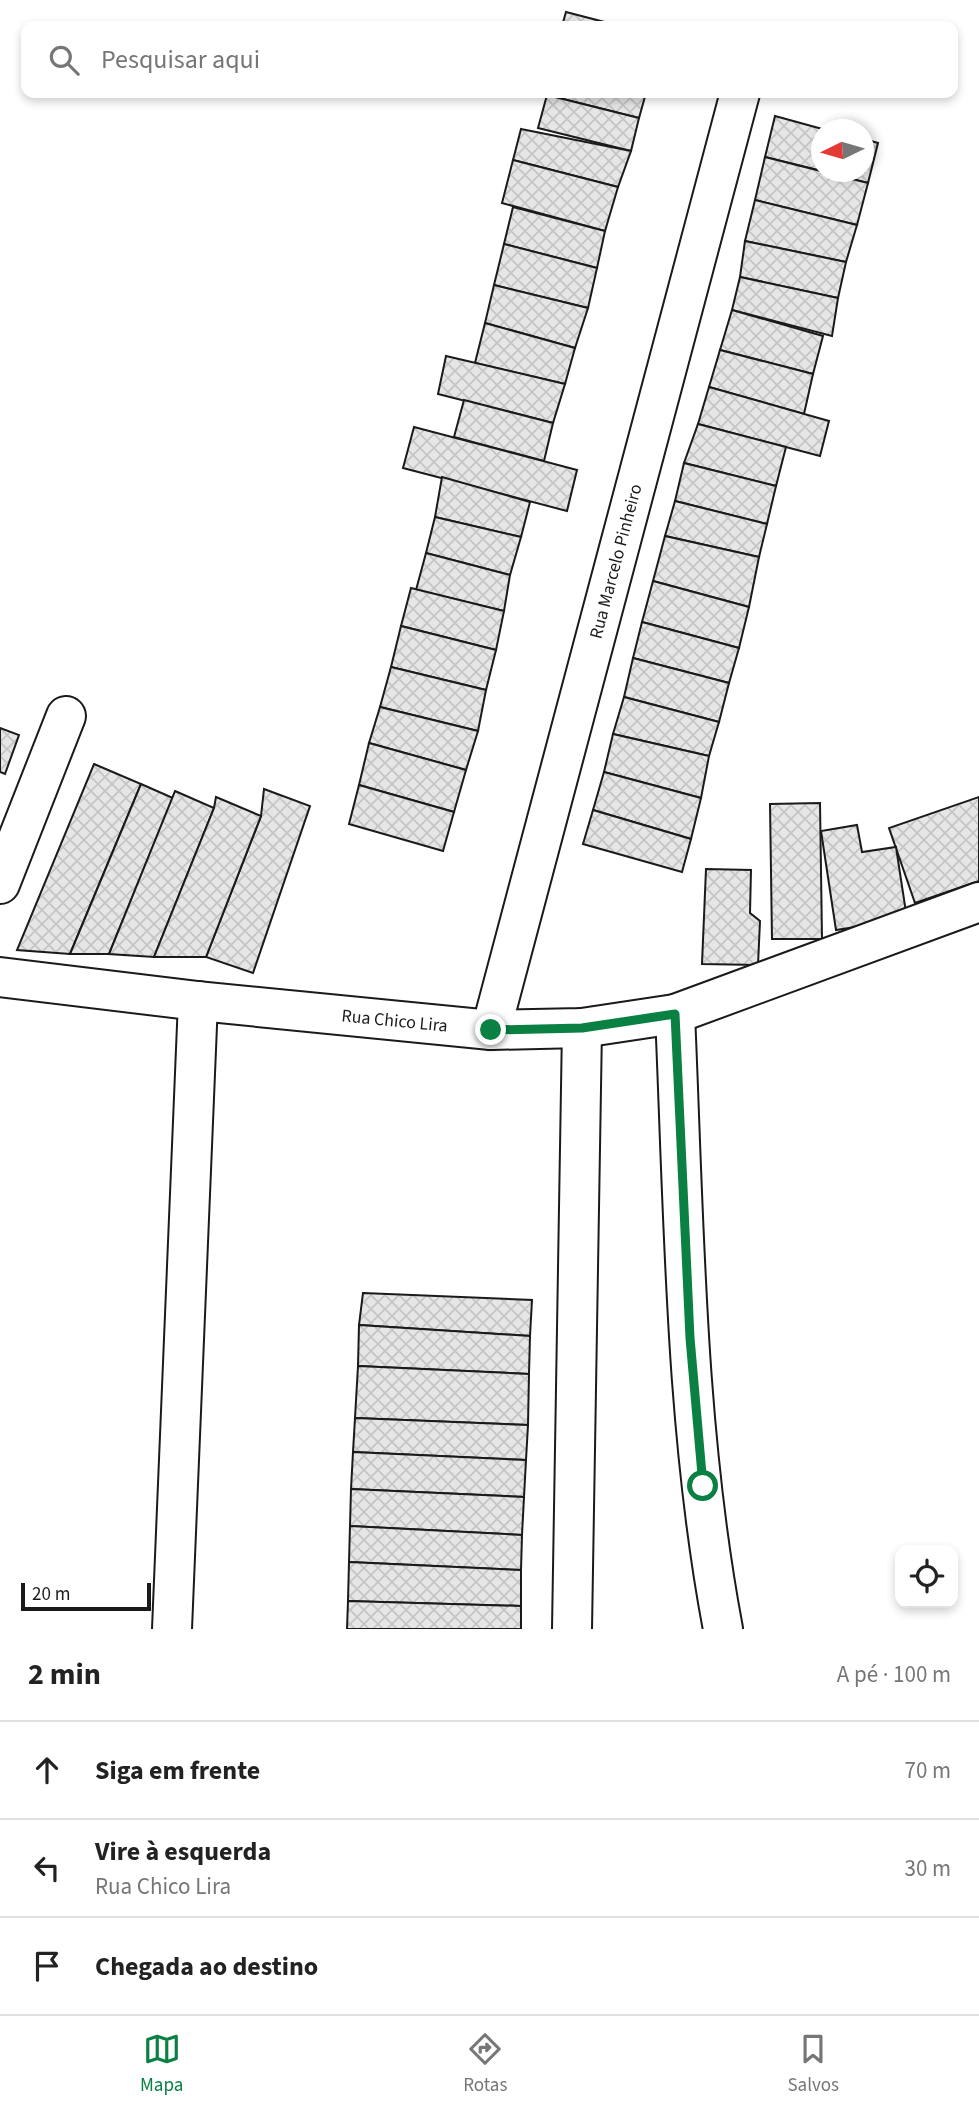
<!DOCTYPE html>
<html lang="pt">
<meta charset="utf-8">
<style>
:root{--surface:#fff;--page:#f6f6f6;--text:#222;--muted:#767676;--line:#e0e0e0;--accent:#0b8043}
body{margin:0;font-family:"Source Sans 3",sans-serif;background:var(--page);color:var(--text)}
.controls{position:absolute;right:21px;bottom:21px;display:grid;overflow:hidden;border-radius:14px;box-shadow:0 4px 10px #0003}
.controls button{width:63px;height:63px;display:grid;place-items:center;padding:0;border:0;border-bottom:2px solid var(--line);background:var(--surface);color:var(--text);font:35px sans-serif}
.compass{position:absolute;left:811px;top:119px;width:63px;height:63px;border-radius:50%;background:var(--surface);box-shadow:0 4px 10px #0003;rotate:265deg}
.scale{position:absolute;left:21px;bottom:18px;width:130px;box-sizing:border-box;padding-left:7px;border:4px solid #1a1a1a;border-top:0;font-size:19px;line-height:24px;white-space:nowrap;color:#1a1a1a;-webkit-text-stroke:5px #fff;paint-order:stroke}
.stop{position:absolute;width:21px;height:21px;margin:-16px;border:5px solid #0b8043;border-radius:50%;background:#fff}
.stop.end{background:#0b8043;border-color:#fff;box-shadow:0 2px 7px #0008}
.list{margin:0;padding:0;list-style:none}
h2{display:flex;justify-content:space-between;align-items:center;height:91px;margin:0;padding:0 28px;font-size:30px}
h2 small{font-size:23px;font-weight:400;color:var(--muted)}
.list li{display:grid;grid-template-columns:46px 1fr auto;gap:21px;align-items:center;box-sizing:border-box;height:98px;padding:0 28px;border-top:2px solid var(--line)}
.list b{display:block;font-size:26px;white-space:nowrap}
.list p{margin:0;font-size:23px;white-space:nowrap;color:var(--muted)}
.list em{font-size:23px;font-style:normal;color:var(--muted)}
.icon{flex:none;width:38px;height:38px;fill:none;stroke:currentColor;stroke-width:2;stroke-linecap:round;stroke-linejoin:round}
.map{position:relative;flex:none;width:979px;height:1629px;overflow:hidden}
.search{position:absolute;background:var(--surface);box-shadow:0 4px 10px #0003;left:21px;right:21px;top:21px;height:77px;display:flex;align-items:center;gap:18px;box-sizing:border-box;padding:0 24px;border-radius:14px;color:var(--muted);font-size:26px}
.sheet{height:385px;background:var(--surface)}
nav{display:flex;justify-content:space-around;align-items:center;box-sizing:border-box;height:98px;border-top:2px solid var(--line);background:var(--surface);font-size:19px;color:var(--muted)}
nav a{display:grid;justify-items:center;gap:4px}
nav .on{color:var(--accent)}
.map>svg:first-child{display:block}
.building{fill:url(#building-cross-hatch);stroke:#1a1a1a;stroke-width:2}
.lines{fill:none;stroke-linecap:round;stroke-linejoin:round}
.minor-casing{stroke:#1a1a1a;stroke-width:42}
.minor{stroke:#fff;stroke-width:38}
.route{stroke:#0b8043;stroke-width:9}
.labels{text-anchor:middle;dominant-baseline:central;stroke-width:5;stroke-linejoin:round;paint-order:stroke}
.street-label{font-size:18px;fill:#1a1a1a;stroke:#fff}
</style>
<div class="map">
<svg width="979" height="1629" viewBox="0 0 979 1629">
<defs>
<pattern id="building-cross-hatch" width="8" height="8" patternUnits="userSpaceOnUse" patternTransform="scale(1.75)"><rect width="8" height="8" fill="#e6e6e6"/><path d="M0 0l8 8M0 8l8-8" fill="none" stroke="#c5c5c5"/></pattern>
</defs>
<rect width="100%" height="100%" fill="#fff"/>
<g class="building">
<path d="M566,12l54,14h-58z"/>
<path d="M547,93h99l-7,25 -92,-23z"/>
<path d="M547,95l92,23 -8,33 -93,-23z"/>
<path d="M775,116l51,14h-4v41l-57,-14z"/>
<path d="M521,129l110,22 -13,36 -105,-27z"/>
<path d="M864,139l14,4 -10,40 -46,-11h42z"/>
<path d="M765,157l103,26 -11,42 -102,-25z"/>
<path d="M513,160l105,27 -13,44 -103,-28z"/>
<path d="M755,200l102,25 -11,37 -101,-21z"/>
<path d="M513,207l92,24 -8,37 -93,-24z"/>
<path d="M745,241l101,21 -8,36 -98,-21z"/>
<path d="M504,244l93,24 -9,40 -94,-23z"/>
<path d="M740,277l98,21 -6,38 -100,-26z"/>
<path d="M494,285l94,23 -13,40 -90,-25z"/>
<path d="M732,310l91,26 -10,38 -93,-24z"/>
<path d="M485,323l90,25 -10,36 -90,-21z"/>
<path d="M720,350l93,24 -9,40 -95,-27z"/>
<path d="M446,356l119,28 -12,39 -115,-29z"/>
<path d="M709,387l120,34 -9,35 -122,-32z"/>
<path d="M464,400l89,23 -9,38 -90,-24z"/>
<path d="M698,424l88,23 -10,39 -92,-23z"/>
<path d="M414,427l163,43 -10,41 -164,-43z"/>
<path d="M684,463l92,23 -9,38 -92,-23z"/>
<path d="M442,477l88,25 -9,35 -86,-20z"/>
<path d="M675,501l92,23 -8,33 -94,-21z"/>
<path d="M435,517l86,20 -11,38 -84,-22z"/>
<path d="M665,536l94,21 -10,50 -96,-26z"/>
<path d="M426,553l84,22 -6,36 -88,-21z"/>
<path d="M653,581l96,26 -10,41 -97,-26z"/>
<path d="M411,588l93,23 -8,39 -95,-24z"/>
<path d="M642,622l97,26 -10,35 -96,-25z"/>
<path d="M401,626l95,24 -10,40 -95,-23z"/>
<path d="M633,658l96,25 -10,39 -95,-25z"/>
<path d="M391,667l95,23 -8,41 -98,-24z"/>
<path d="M624,697l95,25 -10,34 -96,-22z"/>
<path d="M380,707l98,24 -12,39 -97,-27z"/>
<path d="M0,728l19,7 -14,39 -5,-2z"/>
<path d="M613,734l96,22 -8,42 -97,-26z"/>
<path d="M369,743l97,27 -12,42 -95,-27z"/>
<path d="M94,764l47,20 -71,170 -53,-4z"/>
<path d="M604,772l97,26 -10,41 -98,-29z"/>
<path d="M141,784l32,14 -64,156h-39z"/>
<path d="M359,785l95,27 -11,39 -94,-27z"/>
<path d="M264,789l46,17 -57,167 -47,-16 55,-141z"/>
<path d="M175,791l39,17 -60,149 -45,-3z"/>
<path d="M216,797l45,19 -55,141h-52l60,-149z"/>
<path d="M979,797v84l-64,22 -26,-75z"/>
<path d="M820,803l2,136h-50l-2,-135z"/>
<path d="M593,810l98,29 -9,33 -99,-28z"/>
<path d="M857,825l5,27 34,-5 11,72 -71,11 -15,-99z"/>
<path d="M706,869l45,1 -1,43 10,8 -2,44 -56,-1z"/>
<path d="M363,1293l169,7 -2,36 -171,-11z"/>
<path d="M359,1325l171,11 -1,38 -171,-8z"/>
<path d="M358,1366l171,8 -1,51 -173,-7z"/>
<path d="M355,1418l173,7 -2,35 -173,-8z"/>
<path d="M353,1452l173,8 -2,37 -173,-8z"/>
<path d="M351,1489l173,8 -2,38 -172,-9z"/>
<path d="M350,1526l172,9 -1,35 -172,-8z"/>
<path d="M349,1562l172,8v36l-173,-5z"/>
<path d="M348,1601l173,5v23h-174z"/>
</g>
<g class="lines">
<g class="minor-casing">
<g id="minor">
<path d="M0,884l66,-168"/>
<path id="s1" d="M0,977l198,24 293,29 91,-2 93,-14 304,-112"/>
<path d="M675,1014c9,203 10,415 48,615"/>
<path id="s2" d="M491,1030l249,-937"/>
<path d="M172,1629l26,-628"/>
<path d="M572,1629l10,-601"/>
</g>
</g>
<use href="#minor" class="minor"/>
</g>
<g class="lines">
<path class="route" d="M491,1030l91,-2 93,-14 15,324 13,148"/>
</g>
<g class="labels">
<g class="street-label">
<text stroke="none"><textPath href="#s2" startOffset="485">Rua Marcelo Pinheiro</textPath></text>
<text stroke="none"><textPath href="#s1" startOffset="397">Rua Chico Lira</textPath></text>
</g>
</g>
</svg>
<div class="controls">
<button><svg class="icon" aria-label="locate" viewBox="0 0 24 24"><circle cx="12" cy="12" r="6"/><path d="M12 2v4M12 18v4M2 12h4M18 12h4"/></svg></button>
</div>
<svg class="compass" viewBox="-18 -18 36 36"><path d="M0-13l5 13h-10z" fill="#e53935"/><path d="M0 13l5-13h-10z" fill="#767676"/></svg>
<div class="scale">20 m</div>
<div class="stop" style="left:703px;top:1486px"></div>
<div class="stop end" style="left:491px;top:1030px"></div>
<div class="search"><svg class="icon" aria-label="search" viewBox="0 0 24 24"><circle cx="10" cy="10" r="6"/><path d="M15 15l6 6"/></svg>Pesquisar aqui</div>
</div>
<section class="sheet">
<h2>2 min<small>A pé · 100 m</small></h2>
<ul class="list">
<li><svg class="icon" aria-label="ahead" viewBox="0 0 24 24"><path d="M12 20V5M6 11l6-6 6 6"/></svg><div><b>Siga em frente</b></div><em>70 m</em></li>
<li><svg class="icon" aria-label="left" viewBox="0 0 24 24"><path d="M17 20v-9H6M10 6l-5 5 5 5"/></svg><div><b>Vire à esquerda</b><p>Rua Chico Lira</p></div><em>30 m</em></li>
<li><svg class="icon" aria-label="arrive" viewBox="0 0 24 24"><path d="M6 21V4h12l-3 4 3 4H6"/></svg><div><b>Chegada ao destino</b></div></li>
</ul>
</section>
<nav>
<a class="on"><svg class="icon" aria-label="map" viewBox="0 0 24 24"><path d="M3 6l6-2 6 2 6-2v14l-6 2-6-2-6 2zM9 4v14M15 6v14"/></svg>Mapa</a>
<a><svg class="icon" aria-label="directions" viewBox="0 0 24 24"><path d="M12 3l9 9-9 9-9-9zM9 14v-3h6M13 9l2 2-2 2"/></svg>Rotas</a>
<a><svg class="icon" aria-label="saved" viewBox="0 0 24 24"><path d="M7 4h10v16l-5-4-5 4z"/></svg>Salvos</a>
</nav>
